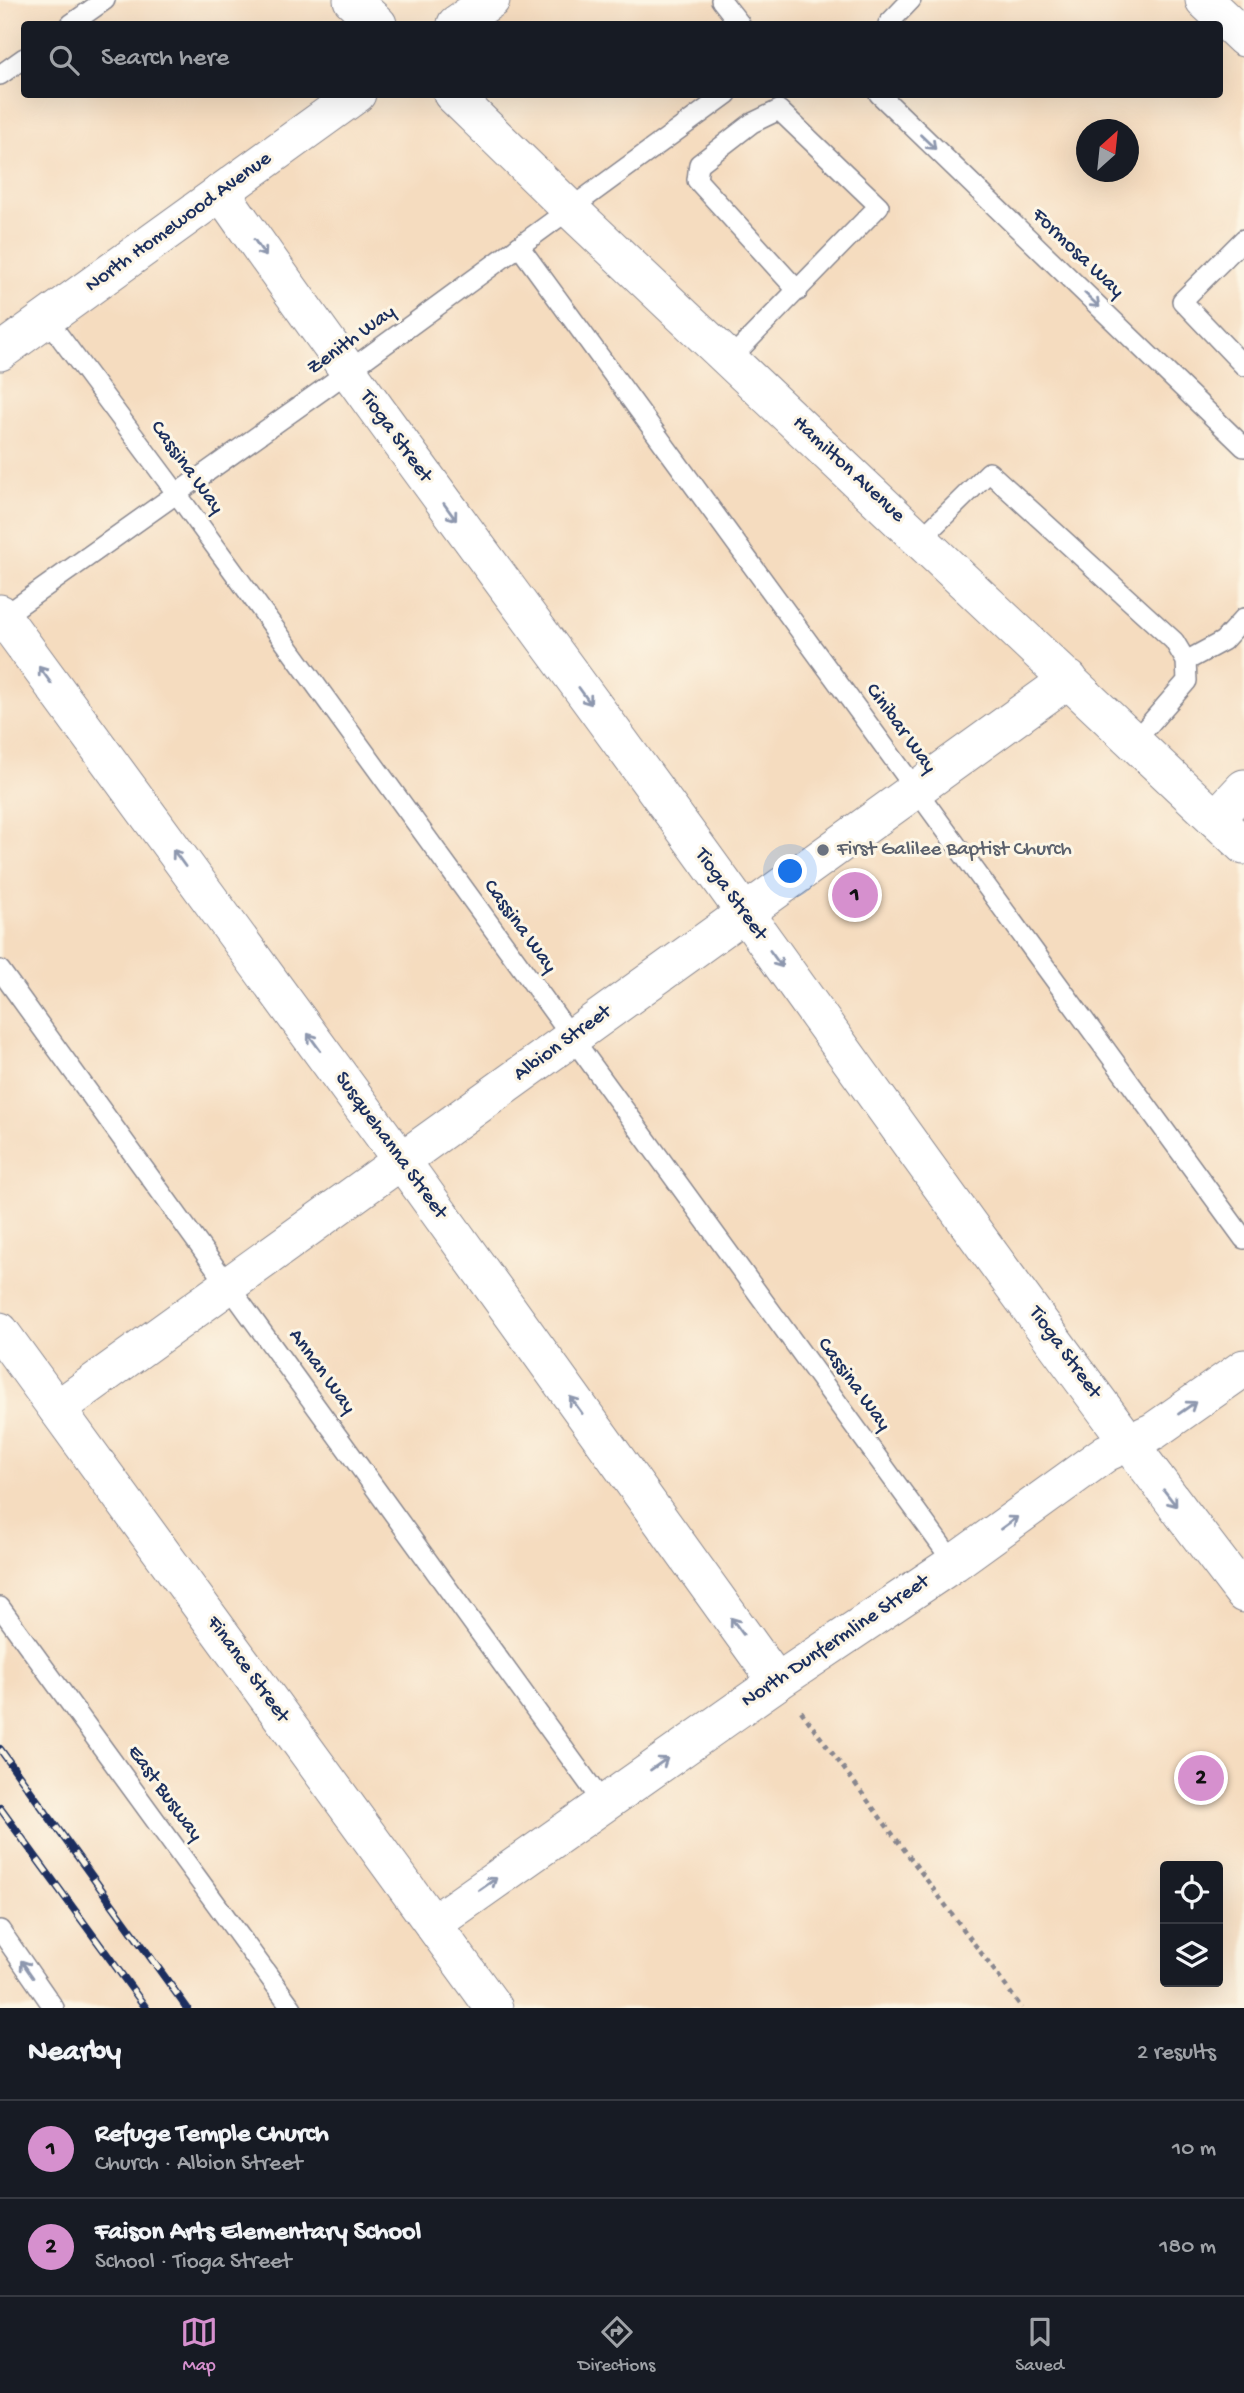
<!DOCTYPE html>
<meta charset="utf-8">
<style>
:root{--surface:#171b24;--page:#242831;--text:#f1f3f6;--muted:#9ea1a6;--line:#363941;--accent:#d690ce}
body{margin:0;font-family:"Gochi Hand",sans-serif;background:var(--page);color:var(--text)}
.controls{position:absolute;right:21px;bottom:21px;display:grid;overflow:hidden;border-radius:7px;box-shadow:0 7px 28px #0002}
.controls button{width:63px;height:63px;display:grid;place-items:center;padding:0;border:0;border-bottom:2px solid var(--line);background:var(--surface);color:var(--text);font:35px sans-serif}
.compass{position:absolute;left:1076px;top:119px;width:63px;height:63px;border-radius:50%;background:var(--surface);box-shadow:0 7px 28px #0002;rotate:27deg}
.you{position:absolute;left:791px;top:872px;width:24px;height:24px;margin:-18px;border:5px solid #fff;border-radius:50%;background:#1a73e8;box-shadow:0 0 0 10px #1a73e833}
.badge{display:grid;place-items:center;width:46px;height:46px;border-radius:50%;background:var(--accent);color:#111;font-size:23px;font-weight:700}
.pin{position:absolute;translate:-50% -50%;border:4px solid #fff;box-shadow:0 2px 7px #0006}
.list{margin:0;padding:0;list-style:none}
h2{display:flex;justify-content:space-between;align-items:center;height:91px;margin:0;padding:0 28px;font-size:30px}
h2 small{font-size:23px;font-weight:400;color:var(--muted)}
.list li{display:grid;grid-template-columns:46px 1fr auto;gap:21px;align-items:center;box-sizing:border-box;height:98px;padding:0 28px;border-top:2px solid var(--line)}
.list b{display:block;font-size:26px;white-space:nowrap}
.list p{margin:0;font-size:23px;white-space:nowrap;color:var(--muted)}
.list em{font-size:23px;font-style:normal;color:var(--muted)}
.icon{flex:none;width:38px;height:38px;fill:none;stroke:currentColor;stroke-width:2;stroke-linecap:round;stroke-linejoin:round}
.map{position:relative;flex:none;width:1244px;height:2008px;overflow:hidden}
.search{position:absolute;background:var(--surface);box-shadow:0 7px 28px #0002;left:21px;right:21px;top:21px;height:77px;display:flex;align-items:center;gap:18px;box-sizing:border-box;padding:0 24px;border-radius:7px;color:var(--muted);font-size:26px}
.sheet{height:287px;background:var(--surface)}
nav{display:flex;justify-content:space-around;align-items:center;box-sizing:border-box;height:98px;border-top:2px solid var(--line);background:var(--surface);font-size:19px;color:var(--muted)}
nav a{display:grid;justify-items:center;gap:4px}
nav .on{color:var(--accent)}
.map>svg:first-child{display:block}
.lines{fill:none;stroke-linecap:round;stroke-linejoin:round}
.service-casing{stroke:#88868e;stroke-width:22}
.minor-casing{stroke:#88868e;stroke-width:39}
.path{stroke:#88868e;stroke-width:4.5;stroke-dasharray:5 5;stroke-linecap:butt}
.service{stroke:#fff;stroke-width:19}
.minor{stroke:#fff;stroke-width:37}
.rail-casing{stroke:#1b2f5e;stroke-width:8}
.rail{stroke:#fcf5e5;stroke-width:5;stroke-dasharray:16;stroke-linecap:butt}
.oneway{stroke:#8d97ae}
.worship-dot{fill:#6b7280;stroke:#fcf5e5;stroke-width:2.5}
.labels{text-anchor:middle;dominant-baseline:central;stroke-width:6;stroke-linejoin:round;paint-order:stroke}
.street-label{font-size:21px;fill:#1b2f5e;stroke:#fcf5e5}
.worship-label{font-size:21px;fill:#5b616d;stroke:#fcf5e5;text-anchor:start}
</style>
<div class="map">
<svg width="1244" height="2008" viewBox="0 0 1244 2008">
<rect width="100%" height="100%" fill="#fcf5e5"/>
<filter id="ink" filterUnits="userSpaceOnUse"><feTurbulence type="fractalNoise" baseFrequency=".0143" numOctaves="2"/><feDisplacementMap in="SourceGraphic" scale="14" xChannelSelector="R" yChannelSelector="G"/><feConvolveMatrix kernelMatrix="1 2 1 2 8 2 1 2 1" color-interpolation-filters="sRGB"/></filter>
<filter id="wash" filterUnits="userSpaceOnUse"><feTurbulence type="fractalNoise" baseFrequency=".00686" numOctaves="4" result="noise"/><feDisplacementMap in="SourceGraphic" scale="28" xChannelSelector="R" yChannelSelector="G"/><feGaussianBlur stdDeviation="1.57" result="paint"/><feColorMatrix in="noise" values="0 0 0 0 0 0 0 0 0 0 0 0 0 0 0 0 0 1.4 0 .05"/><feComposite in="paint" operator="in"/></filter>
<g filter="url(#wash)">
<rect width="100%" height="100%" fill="#f5dcbf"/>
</g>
<g filter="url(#ink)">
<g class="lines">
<g class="service-casing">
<g id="service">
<path d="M721,0l19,24"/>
<path d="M71,24l34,-24"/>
<path d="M888,24l23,-24"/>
<path d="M0,75l24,-17"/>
<path d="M879,94l365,353"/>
<path d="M1244,239l-62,62 62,65"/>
<path d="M519,246l725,993"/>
<path d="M46,318l131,176 777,1069"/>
<path d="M730,359l149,-153 -100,-96 -27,13 -53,41 -2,16 101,111"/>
<path d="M921,539l68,-67 185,169 12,20 1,20 -53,61"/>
<path d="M0,619l328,-233 399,-292"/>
<path d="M1186,661l37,-20 21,-23"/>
<path d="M0,970l603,833"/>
<path d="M0,1607l292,401"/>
<path d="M0,1930l54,78"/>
</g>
</g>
<g class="minor-casing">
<g id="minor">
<path d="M352,0l26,24"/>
<path d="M1204,0l40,38"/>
<path d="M456,24l35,-24"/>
<path d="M452,94l119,116 673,636"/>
<path d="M221,192c170,243 350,479 523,720 164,229 328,459 500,682"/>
<path d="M0,352l357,-258"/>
<path d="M0,613l401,547 376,522"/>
<path d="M1215,819l29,-31"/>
<path d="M0,1331l494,677"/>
<path d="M57,1409l1012,-730"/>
<path d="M433,1924l344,-242 177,-119 152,-110 48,-22 90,-63"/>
</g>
</g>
<path class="path" d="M801,1711l221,297"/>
<use href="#service" class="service"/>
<use href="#minor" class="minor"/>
<g class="rail-casing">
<g id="rail">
<path d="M0,1749l187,259"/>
<path d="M0,1808l146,200"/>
</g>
</g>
<use href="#rail" class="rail"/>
</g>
<defs><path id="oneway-shaft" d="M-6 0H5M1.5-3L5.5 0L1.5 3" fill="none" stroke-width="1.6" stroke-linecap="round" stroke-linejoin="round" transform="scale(1.75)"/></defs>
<g class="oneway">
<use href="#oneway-shaft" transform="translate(928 142) rotate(44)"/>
<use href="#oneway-shaft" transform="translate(260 248) rotate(55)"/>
<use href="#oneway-shaft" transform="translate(1092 300) rotate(44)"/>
<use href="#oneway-shaft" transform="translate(450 512) rotate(54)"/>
<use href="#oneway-shaft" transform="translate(45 675) rotate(-126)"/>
<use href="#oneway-shaft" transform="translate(585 696) rotate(54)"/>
<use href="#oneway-shaft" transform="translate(179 858) rotate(-126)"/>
<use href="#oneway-shaft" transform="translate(776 959) rotate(54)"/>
<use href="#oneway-shaft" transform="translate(314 1042) rotate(-126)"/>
<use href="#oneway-shaft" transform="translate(576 1405) rotate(-126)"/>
<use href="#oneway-shaft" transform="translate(1187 1408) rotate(-35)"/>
<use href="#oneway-shaft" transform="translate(1170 1498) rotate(52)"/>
<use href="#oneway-shaft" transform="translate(1009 1523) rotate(-36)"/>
<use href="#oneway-shaft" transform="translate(737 1626) rotate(-126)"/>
<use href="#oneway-shaft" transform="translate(659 1764) rotate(-35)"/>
<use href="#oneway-shaft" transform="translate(488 1884) rotate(-35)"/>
<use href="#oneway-shaft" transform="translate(27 1969) rotate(-125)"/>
</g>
</g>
<circle class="worship-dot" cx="823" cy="850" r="7"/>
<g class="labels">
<g class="street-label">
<text transform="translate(179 223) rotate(-36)">North Homewood Avenue</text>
<text transform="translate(1077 254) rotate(44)">Formosa Way</text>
<text transform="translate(352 341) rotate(-36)">Zenith Way</text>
<text transform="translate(395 437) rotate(54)">Tioga Street</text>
<text transform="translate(186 468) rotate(54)">Cassina Way</text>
<text transform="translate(848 470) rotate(43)">Hamilton Avenue</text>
<text transform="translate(900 729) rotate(54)">Cinibar Way</text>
<text transform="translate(730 895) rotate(54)">Tioga Street</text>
<text transform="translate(519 927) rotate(54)">Cassina Way</text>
<text transform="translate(563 1044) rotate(-36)">Albion Street</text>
<text transform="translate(390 1146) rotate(54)">Susquehanna Street</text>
<text transform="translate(1064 1353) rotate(54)">Tioga Street</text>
<text transform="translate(321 1372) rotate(54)">Annan Way</text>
<text transform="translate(853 1385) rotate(54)">Cassina Way</text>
<text transform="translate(836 1642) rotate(-34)">North Dunfermline Street</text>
<text transform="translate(247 1670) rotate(54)">Finance Street</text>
<text transform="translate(164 1794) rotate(54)">East Busway</text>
</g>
<g class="worship-label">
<text x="837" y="850">First Galilee Baptist Church</text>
</g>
</g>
</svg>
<div class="controls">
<button><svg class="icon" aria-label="locate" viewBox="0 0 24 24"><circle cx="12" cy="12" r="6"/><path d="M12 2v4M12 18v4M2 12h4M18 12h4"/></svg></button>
<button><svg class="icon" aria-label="layers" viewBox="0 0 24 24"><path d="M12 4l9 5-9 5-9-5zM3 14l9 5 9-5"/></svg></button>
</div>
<svg class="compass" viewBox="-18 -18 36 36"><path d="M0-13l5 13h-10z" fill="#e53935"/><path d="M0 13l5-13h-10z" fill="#9ea1a6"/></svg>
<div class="you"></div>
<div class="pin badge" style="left:855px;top:895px">1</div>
<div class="pin badge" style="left:1201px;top:1778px">2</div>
<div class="search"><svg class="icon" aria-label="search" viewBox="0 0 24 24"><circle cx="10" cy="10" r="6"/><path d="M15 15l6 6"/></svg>Search here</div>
</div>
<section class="sheet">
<h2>Nearby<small>2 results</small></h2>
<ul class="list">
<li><span class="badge">1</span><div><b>Refuge Temple Church</b><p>Church · Albion Street</p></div><em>10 m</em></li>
<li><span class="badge">2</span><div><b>Faison Arts Elementary School</b><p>School · Tioga Street</p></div><em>180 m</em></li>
</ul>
</section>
<nav>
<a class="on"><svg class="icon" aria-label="map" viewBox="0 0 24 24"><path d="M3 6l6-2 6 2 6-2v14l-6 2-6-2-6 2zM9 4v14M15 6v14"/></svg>Map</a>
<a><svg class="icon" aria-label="directions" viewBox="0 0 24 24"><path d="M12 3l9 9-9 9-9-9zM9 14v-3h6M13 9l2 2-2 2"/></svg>Directions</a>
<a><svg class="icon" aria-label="saved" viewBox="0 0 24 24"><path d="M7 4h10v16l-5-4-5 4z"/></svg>Saved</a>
</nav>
